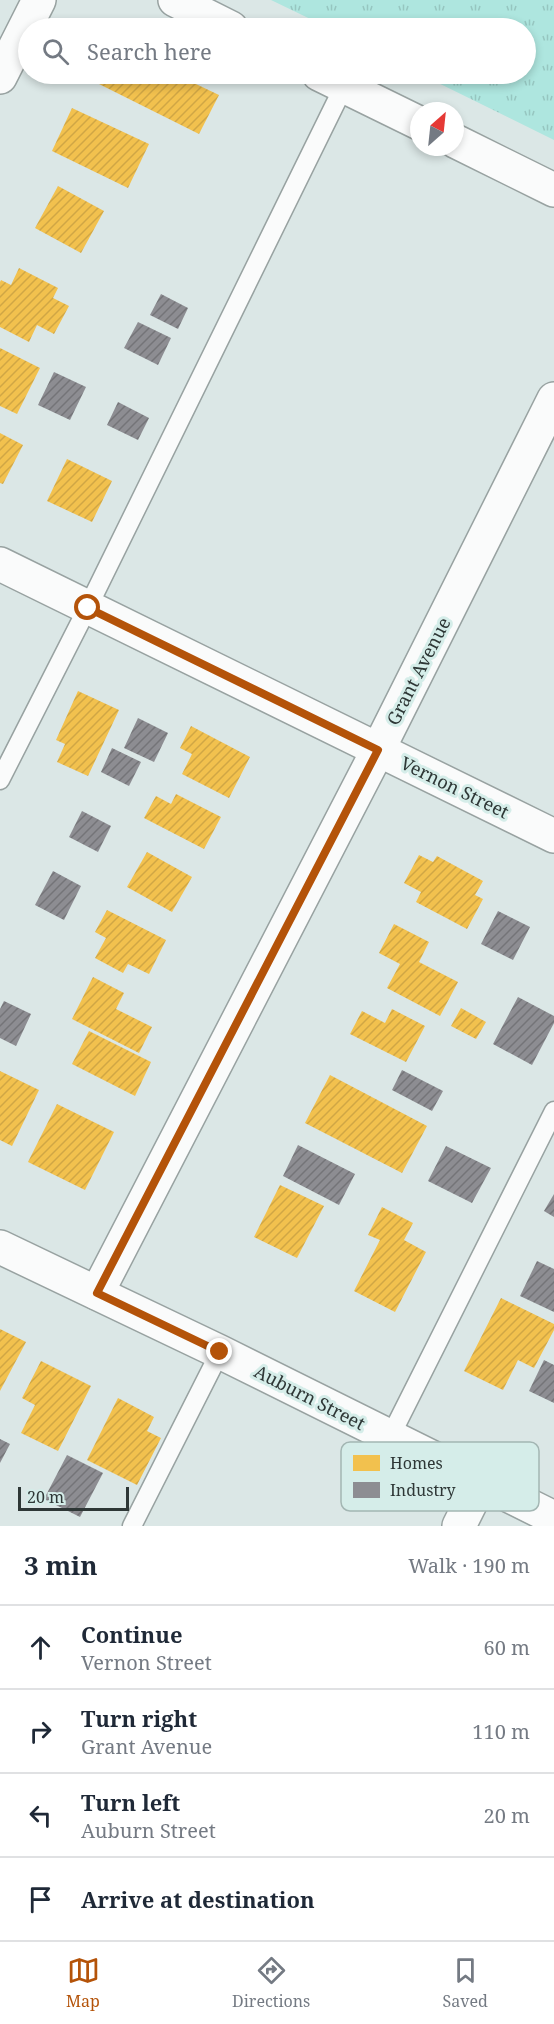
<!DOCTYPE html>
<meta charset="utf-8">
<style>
:root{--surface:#fff;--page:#f2f2f3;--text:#1f2937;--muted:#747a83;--line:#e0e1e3;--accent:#b45309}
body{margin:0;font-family:"Noto Serif",serif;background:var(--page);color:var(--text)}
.compass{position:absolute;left:410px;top:102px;width:54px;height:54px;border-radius:50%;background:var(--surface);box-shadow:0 3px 9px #0003;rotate:27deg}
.scale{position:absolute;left:18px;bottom:15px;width:111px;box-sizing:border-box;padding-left:6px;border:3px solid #2e3736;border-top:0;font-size:16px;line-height:21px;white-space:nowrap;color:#2e3736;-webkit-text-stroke:4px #d5ede9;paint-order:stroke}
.stop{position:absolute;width:18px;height:18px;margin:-14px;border:4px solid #b45309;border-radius:50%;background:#fff}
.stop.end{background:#b45309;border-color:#fff;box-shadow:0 2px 6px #0008}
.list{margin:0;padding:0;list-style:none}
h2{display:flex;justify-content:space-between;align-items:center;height:78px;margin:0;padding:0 24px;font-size:26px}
h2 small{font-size:20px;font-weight:400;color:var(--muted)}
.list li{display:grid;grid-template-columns:39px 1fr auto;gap:18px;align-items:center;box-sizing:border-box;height:84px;padding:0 24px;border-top:2px solid var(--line)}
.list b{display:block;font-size:22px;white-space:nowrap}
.list p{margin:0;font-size:20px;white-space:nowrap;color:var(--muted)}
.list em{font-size:20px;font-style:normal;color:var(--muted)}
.icon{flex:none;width:33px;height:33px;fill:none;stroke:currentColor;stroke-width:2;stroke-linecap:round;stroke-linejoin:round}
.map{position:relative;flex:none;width:554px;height:1526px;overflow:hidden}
.search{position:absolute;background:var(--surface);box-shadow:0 3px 9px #0003;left:18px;right:18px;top:18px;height:66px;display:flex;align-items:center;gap:15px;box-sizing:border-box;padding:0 21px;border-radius:33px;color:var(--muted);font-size:22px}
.sheet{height:414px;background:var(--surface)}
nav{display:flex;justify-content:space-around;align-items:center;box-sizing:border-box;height:84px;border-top:2px solid var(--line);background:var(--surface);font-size:16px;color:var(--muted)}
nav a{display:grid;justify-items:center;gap:3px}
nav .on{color:var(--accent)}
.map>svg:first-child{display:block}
.grass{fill:url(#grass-tufts)}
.homes{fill:url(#homes-hatch)}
.industry{fill:url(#industry-hatch)}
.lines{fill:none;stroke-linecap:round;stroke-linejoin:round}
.service-casing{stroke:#98a2a1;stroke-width:21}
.minor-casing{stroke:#98a2a1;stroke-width:36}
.tertiary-casing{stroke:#98a2a1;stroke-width:36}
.secondary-casing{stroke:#98a2a1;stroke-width:36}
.service{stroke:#fafbfb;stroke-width:18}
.minor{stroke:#fafbfb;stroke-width:33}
.tertiary{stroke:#fafbfb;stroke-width:33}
.secondary{stroke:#fafbfb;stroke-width:33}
.route{stroke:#b45309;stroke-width:8}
.labels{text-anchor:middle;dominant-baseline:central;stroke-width:6;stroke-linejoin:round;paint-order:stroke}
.street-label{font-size:18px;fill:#2e3736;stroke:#d5ede9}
.key{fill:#d5ede9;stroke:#a3b6b3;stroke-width:1.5}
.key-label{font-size:16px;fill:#2e3736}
</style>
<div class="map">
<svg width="554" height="1526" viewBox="0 0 554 1526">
<defs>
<pattern id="grass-tufts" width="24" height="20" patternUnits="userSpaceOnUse" patternTransform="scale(1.5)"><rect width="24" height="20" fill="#aee6df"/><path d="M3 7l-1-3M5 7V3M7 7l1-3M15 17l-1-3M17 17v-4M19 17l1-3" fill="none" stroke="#96c6c0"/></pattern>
<pattern id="homes-hatch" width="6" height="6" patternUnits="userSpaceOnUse" patternTransform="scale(1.5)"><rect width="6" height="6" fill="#f2c14e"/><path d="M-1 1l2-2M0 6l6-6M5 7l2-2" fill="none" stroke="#d0a645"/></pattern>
<pattern id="industry-hatch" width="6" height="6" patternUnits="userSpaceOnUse" patternTransform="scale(1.5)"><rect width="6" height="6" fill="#8d8d92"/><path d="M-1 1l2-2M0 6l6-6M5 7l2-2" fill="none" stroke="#747478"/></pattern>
</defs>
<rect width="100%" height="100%" fill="#dbe7e6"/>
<path class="grass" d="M271,0h283v140l-134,-66h106v-46h-197z"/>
<g class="homes">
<path d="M89,74h86l44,21 -20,39 -112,-56z"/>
<path d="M72,108l77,36 -21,44 -76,-37z"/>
<path d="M58,186l46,25 -23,42 -46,-25z"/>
<path d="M19,268l39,20 -5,10 16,8 -15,28 -17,-9 -8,17 -29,-15v-45l1,-2 10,5z"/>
<path d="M0,348l40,20 -23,46 -17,-8z"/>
<path d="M0,433l23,12 -20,39 -3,-1z"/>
<path d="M67,459l45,22 -20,41 -45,-21z"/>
<path d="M78,691l41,19 -31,66 -31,-14 8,-18 -9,-4z"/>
<path d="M191,726l59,31 -21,41 -47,-24 10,-20 -12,-6z"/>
<path d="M176,794l45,23 -17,32 -60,-31 12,-22 15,8z"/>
<path d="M147,852l45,25 -20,35 -45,-25z"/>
<path d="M419,855l14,7 4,-6 46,25 -8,14 8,4 -16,30 -51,-27 5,-10 -17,-9z"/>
<path d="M107,910l59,30 -17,34 -21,-10 -5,9 -28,-15 11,-20 -11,-6z"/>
<path d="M394,924l35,18 -10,20 39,20 -18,34 -53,-28 13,-24 -21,-11z"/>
<path d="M93,977l31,16 -8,16 36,18 -13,26 -67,-34z"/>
<path d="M461,1008l25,14 -10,17 -25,-13z"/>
<path d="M392,1009l33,17 -19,36 -56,-28 12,-23 23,12z"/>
<path d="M89,1031l62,31 -16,34 -63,-32z"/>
<path d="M0,1071l39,19 -27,56 -12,-6z"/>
<path d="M330,1075l97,51 -25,47 -97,-50z"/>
<path d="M57,1104l57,28 -29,58 -57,-28z"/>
<path d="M280,1185l44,21 -27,52 -43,-21z"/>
<path d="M382,1207l31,16 -9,17 22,12 -31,60 -41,-21 26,-51 -12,-5z"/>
<path d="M501,1298l53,26v6l-20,38 -16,-8 -15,30 -39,-19z"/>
<path d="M0,1329l26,13 -26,49z"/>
<path d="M41,1361l50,25 -33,65 -37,-18 14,-28 -13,-7z"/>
<path d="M118,1398l36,19 -7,14 14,7 -24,47 -50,-25z"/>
</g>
<g class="industry">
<path d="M161,294l27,14 -10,21 -28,-14z"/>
<path d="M138,322l33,16 -13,27 -34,-17z"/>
<path d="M54,372l32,15 -16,33 -32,-15z"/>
<path d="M118,402l31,16 -11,22 -31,-15z"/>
<path d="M138,718l30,15 -14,29 -30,-14z"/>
<path d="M112,748l29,14 -12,24 -28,-14z"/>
<path d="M82,811l29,15 -13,26 -29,-15z"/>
<path d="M53,871l28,15 -17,34 -29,-15z"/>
<path d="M498,911l32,16 -17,33 -32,-16z"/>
<path d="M518,997l36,19v7l-22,42 -39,-21z"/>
<path d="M4,1001l27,13 -15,32 -16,-8v-29z"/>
<path d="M402,1070l41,21 -11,20 -40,-21z"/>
<path d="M298,1145l57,29 -16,31 -56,-29z"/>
<path d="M446,1146l45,22 -19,35 -44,-22z"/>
<path d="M554,1194v23l-10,-6z"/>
<path d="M537,1261l17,8v43l-34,-16z"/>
<path d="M544,1360l10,5v38l-25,-12z"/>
<path d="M0,1439l10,5 -10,19z"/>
<path d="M67,1455l36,18 -23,44 -36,-18z"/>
</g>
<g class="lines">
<g class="service-casing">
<g id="service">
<path d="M0,780l88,-173 256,-521"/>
<path d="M390,1437l164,-326"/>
<path d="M132,1526l88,-174"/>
</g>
</g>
<g class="minor-casing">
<g id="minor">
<path d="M175,0l56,28"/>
<path d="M319,74l100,49"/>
<path d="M455,141l99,49"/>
<path d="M0,564l554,272"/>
<path d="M97,1293l281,-543 176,-351"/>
<path d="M459,1526l22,-44"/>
</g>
</g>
<g class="tertiary-casing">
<path id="tertiary" d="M0,77l39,-77"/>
</g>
<g class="secondary-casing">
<path id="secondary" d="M0,1247l220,105 334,166"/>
</g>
<use href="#service" class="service"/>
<use href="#minor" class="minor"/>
<use href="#tertiary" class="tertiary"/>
<use href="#secondary" class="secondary"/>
</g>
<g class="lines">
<path class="route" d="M88,608l290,142 -281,543 123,59"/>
</g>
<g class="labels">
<g class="street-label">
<text transform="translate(418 671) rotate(-63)">Grant Avenue</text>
<text transform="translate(455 787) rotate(26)">Vernon Street</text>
<text transform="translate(310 1397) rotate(27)">Auburn Street</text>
</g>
</g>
<rect x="341" y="1442" width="198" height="69" rx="9" class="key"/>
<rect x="353" y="1455" width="27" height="16" fill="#f2c14e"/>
<rect x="353" y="1482" width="27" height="16" fill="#8d8d92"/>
<g class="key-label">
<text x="390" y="1469">Homes</text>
<text x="390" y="1496">Industry</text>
</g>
</svg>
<svg class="compass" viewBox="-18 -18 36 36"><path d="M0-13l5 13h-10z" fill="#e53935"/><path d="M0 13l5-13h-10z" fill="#747a83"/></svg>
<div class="scale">20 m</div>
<div class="stop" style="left:88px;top:608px"></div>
<div class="stop end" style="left:220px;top:1352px"></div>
<div class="search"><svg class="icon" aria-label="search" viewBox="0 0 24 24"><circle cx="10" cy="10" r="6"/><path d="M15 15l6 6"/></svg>Search here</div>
</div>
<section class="sheet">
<h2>3 min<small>Walk · 190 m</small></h2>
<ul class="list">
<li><svg class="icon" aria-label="ahead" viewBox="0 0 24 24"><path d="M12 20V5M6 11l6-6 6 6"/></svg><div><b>Continue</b><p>Vernon Street</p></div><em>60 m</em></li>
<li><svg class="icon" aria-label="right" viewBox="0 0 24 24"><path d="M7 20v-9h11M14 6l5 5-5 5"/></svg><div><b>Turn right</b><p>Grant Avenue</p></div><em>110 m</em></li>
<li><svg class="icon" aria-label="left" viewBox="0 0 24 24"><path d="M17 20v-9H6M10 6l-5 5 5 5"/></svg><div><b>Turn left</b><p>Auburn Street</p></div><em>20 m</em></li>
<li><svg class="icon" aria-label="arrive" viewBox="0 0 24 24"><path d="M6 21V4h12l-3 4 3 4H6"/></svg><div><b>Arrive at destination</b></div></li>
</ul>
</section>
<nav>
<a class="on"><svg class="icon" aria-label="map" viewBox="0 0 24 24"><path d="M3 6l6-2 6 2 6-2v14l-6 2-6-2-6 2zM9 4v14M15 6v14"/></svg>Map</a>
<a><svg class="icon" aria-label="directions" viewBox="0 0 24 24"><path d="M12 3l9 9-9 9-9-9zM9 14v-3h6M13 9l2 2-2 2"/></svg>Directions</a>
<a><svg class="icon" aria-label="saved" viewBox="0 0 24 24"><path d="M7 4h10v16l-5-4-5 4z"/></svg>Saved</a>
</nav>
